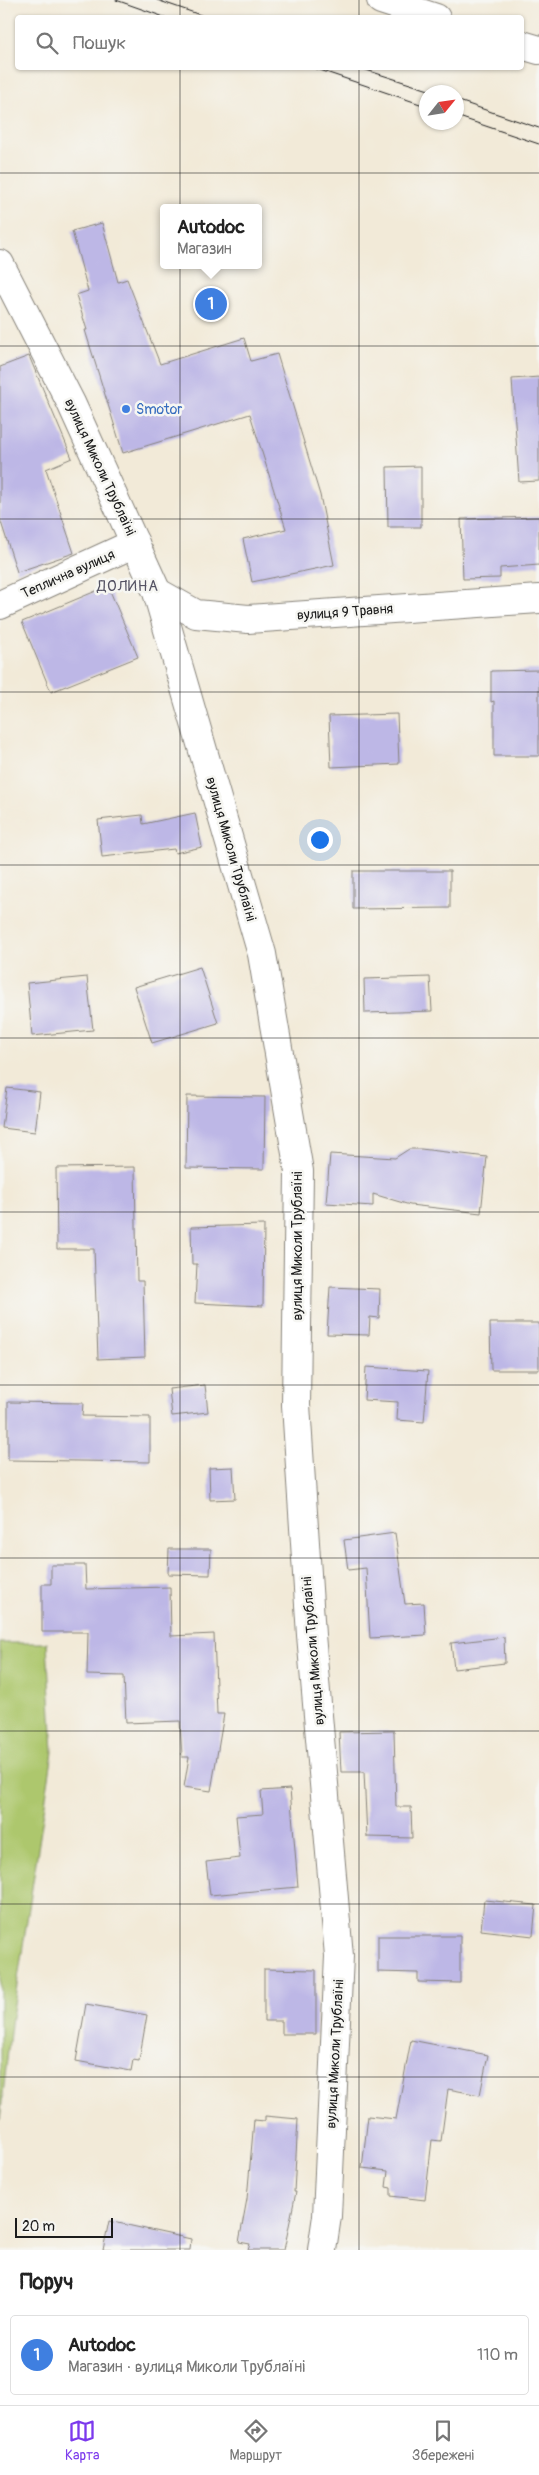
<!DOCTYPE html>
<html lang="uk">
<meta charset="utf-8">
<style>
:root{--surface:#fff;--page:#f6f6f6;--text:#222;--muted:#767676;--line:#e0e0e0;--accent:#7c3aed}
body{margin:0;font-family:Pangolin,sans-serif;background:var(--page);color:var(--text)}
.compass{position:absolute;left:419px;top:85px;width:45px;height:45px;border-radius:50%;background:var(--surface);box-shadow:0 1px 4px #0004;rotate:60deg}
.scale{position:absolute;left:15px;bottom:12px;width:98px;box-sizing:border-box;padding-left:5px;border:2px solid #1c1c1c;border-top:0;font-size:14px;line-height:18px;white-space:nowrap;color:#1c1c1c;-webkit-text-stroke:4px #f6f6f2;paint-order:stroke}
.you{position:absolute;left:319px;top:839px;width:18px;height:18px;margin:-12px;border:4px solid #fff;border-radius:50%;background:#1a73e8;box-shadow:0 0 0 8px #1a73e833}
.badge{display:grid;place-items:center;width:32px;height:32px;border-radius:50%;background:var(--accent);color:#fff;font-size:16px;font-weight:700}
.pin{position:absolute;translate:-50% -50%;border:2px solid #fff;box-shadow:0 1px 5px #0006}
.popup{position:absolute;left:160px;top:204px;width:102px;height:65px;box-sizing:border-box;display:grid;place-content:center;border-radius:5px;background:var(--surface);filter:drop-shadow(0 1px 4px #0005);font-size:16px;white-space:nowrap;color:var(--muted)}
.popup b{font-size:19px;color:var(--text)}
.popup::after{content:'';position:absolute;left:50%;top:100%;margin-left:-10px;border:10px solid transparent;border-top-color:var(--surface)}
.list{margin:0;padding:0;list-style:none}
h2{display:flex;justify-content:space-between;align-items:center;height:65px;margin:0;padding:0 20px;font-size:21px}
h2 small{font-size:16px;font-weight:400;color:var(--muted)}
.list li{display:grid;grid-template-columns:32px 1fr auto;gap:15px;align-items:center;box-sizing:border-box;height:80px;margin:0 10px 10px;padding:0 10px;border:1px solid var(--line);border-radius:5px}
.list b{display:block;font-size:19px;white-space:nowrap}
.list p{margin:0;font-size:16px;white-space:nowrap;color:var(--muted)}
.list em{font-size:16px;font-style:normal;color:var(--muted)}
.icon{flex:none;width:28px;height:28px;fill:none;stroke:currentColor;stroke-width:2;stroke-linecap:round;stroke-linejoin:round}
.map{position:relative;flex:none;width:539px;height:2250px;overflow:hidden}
.search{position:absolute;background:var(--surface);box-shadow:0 1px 4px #0004;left:15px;right:15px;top:15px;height:55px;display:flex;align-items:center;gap:12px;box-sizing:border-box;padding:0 18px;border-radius:5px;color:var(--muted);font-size:19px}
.sheet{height:155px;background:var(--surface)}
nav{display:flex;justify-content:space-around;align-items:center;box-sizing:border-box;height:70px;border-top:1px solid var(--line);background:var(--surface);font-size:14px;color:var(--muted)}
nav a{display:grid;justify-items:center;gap:2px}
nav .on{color:var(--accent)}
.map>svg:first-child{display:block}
.green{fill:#adc76d;stroke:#647244}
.building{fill:#bdb7e6}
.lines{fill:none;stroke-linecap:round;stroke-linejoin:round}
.minor-casing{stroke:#87837a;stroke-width:30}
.major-casing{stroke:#87837a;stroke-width:30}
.minor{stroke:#fff;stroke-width:28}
.major{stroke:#fff;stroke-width:28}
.tram{stroke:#1c1c1c;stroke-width:1}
.grid{fill:none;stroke:#1c1c1c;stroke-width:1;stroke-opacity:0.55}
.shop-dot{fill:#3f7fe0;stroke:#f6f6f2;stroke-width:2}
.labels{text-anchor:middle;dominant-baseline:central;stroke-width:5;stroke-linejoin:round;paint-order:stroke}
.shop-label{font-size:14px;fill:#366cbe;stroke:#f6f6f2;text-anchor:start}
.street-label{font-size:14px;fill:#1c1c1c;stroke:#f6f6f2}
.neighbourhood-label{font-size:15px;letter-spacing:1px;fill:#545263;stroke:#f6f6f2}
</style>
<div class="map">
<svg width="539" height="2250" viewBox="0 0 539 2250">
<rect width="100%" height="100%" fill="#f6f6f2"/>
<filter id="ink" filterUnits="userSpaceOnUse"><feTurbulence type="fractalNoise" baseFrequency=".02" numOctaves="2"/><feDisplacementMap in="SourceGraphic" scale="10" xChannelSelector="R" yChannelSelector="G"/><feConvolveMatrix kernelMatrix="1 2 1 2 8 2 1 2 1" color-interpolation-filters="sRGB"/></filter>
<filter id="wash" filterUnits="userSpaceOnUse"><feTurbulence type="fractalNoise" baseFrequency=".0096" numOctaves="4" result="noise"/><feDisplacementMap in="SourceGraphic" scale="20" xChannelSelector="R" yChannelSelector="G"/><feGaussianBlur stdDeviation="1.12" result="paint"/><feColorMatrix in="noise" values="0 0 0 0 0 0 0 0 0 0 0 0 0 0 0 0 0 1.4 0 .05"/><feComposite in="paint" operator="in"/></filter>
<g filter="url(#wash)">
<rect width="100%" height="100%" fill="#f2ead8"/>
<path class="green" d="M0,1643h47l6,109 -42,272 -11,96z"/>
<g id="blocks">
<g class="building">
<path d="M102,223l16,59 9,-3 33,85 84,-26 7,23 26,-7 43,141 14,70 -82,17 -9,-43 43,-10 -36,-115 -127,39 -38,-123h2l-11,-35 12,-4 -16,-60z"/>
<path d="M29,356l43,102 -26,11 28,84 -57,19 -17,-53v-152z"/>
<path d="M539,377v104l-20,1 -7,-103z"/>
<path d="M421,466v61h-33l-1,-60z"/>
<path d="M539,517v48l-39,3v10l-37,1 -2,-60z"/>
<path d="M108,586l30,71 -87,35 -29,-70z"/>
<path d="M539,670v86h-45v-55l-3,1v-31z"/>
<path d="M397,714l2,50 -68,3 -2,-51z"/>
<path d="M195,813l7,34 -27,6 -1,-4 -72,8 -4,-37 44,-5 1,9z"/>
<path d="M353,871h97v37l-97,1z"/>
<path d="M200,967l18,56 -66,20 -18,-56z"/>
<path d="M87,977l6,53 -61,6 -5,-53z"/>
<path d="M430,977l2,34 -67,2 -1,-34z"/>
<path d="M7,1088l33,4 -5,40 -33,-4z"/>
<path d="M187,1096l78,1 -1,72 -78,-1z"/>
<path d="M409,1149h12l66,8 -6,56 -71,-8 -37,-11v12l-47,-3 4,-49 65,4z"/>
<path d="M135,1167l2,114h6l2,76 -47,2 -4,-110h-37l-1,-81z"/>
<path d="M264,1225l-1,81 -68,-3 2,-39h-5l-1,-37z"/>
<path d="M330,1287l50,2 -1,29 -9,-1 -1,18 -42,-1z"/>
<path d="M490,1323h49v47h-48z"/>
<path d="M366,1367l62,4 -4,51 -27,-2 1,-18 -34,-2z"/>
<path d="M205,1385l3,27 -36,4 -3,-27z"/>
<path d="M8,1402l75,1 -1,13 68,1v45l-142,-2z"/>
<path d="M233,1467l2,32 -25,1 -1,-32z"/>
<path d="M395,1533l10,71 19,-1 2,32 -56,3 -4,-70 -18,2 -4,-30z"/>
<path d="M169,1549h42l-1,26 -42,-1z"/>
<path d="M51,1565h34l1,24 84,-2 1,49 43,-2 3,80h7l-13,77 -27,-4 5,-30h-7l-2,-36 -54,2 -2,-47 -37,-1 1,-43h-46v-48h9z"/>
<path d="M504,1637l1,26 -51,6 -3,-26z"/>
<path d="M394,1731l2,76h15l1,31 -45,-1 -3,-65h-23l-2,-40z"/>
<path d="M290,1789l8,98 -88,8 -4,-33 34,-4 -4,-42 27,-2 -2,-23z"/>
<path d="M484,1900l52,5 -3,31 -52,-6z"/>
<path d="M378,1936h82v47l-42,-1v-9l-40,-1z"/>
<path d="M264,1969l52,1v64h-34v-13h-18z"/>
<path d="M86,2004l61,11 -8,46 -6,-1 -2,11 -55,-10z"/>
<path d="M411,2040l77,15 -8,40 -32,-6 -7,52 -9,-1 -7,60 -34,-4v-8l-5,-1 2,-16 -26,-3 6,-52 28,3z"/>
<path d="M265,2116l33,3 -4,73h2l-12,58h-36l2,-6 -11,-2 8,-43 7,-79 11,1z"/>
<path d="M109,2221l82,18 -1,11h-87z"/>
</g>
</g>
</g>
<g filter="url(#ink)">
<use href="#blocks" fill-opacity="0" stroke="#87837a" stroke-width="1"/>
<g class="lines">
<g class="minor-casing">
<g id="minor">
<path d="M0,264l71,139 86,189 105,362 37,217 -3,234 15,230 28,321 -12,260 -5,34"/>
<path d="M157,592l39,22 52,5 291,-20"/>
<path d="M0,605l135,-62"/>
</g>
</g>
<g class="major-casing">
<g id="major">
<path d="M381,0l55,18"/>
<path d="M522,45l17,5"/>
</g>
</g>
<use href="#minor" class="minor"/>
<use href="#major" class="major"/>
<g class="tram">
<path d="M116,0l51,18"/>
<path d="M157,0l52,18"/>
<path d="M314,68l112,38"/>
<path d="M360,68l75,24"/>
<path d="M456,100l83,28"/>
<path d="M456,116l83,28"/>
</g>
</g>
</g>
<path class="grid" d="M180,0v18M359,0v18M180,68v2182M359,68v2182M0,173h539M0,346h539M0,519h539M0,692h539M0,865h539M0,1038h539M0,1212h539M0,1385h539M0,1558h539M0,1731h539M0,1904h539M0,2077h539"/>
<circle class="shop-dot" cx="126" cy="409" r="5"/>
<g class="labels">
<g class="shop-label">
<text x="136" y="409">Smotor</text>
</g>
<g class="street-label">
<text transform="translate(100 467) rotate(65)">вулиця Миколи Трублаїні</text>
<text transform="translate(68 574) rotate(-24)">Теплична вулиця</text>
<text transform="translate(345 612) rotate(-4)">вулиця 9 Травня</text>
<text transform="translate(231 849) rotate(74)">вулиця Миколи Трублаїні</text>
<text transform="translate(297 1246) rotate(-90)">вулиця Миколи Трублаїні</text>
<text transform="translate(313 1651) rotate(-95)">вулиця Миколи Трублаїні</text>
<text transform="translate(335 2054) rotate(-87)">вулиця Миколи Трублаїні</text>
</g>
<g class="neighbourhood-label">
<text x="128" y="586">ДОЛИНА</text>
</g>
</g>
</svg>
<svg class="compass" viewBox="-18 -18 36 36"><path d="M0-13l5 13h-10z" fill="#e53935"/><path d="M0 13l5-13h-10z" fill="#767676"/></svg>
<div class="scale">20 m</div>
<div class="you"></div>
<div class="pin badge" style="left:211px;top:304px;background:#3f7fe0">1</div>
<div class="popup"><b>Autodoc</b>Магазин</div>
<div class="search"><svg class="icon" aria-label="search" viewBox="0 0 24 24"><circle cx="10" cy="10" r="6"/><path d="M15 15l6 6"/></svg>Пошук</div>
</div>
<section class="sheet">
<h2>Поруч<small></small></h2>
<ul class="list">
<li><span class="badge" style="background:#3f7fe0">1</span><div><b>Autodoc</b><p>Магазин · вулиця Миколи Трублаїні</p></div><em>110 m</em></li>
</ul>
</section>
<nav>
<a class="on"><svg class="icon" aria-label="map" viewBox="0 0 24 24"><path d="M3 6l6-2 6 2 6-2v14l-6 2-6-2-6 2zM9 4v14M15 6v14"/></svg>Карта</a>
<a><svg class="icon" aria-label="directions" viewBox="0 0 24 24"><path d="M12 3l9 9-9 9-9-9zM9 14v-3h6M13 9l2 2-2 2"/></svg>Маршрут</a>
<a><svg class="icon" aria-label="saved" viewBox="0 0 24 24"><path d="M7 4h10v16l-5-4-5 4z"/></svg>Збережені</a>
</nav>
